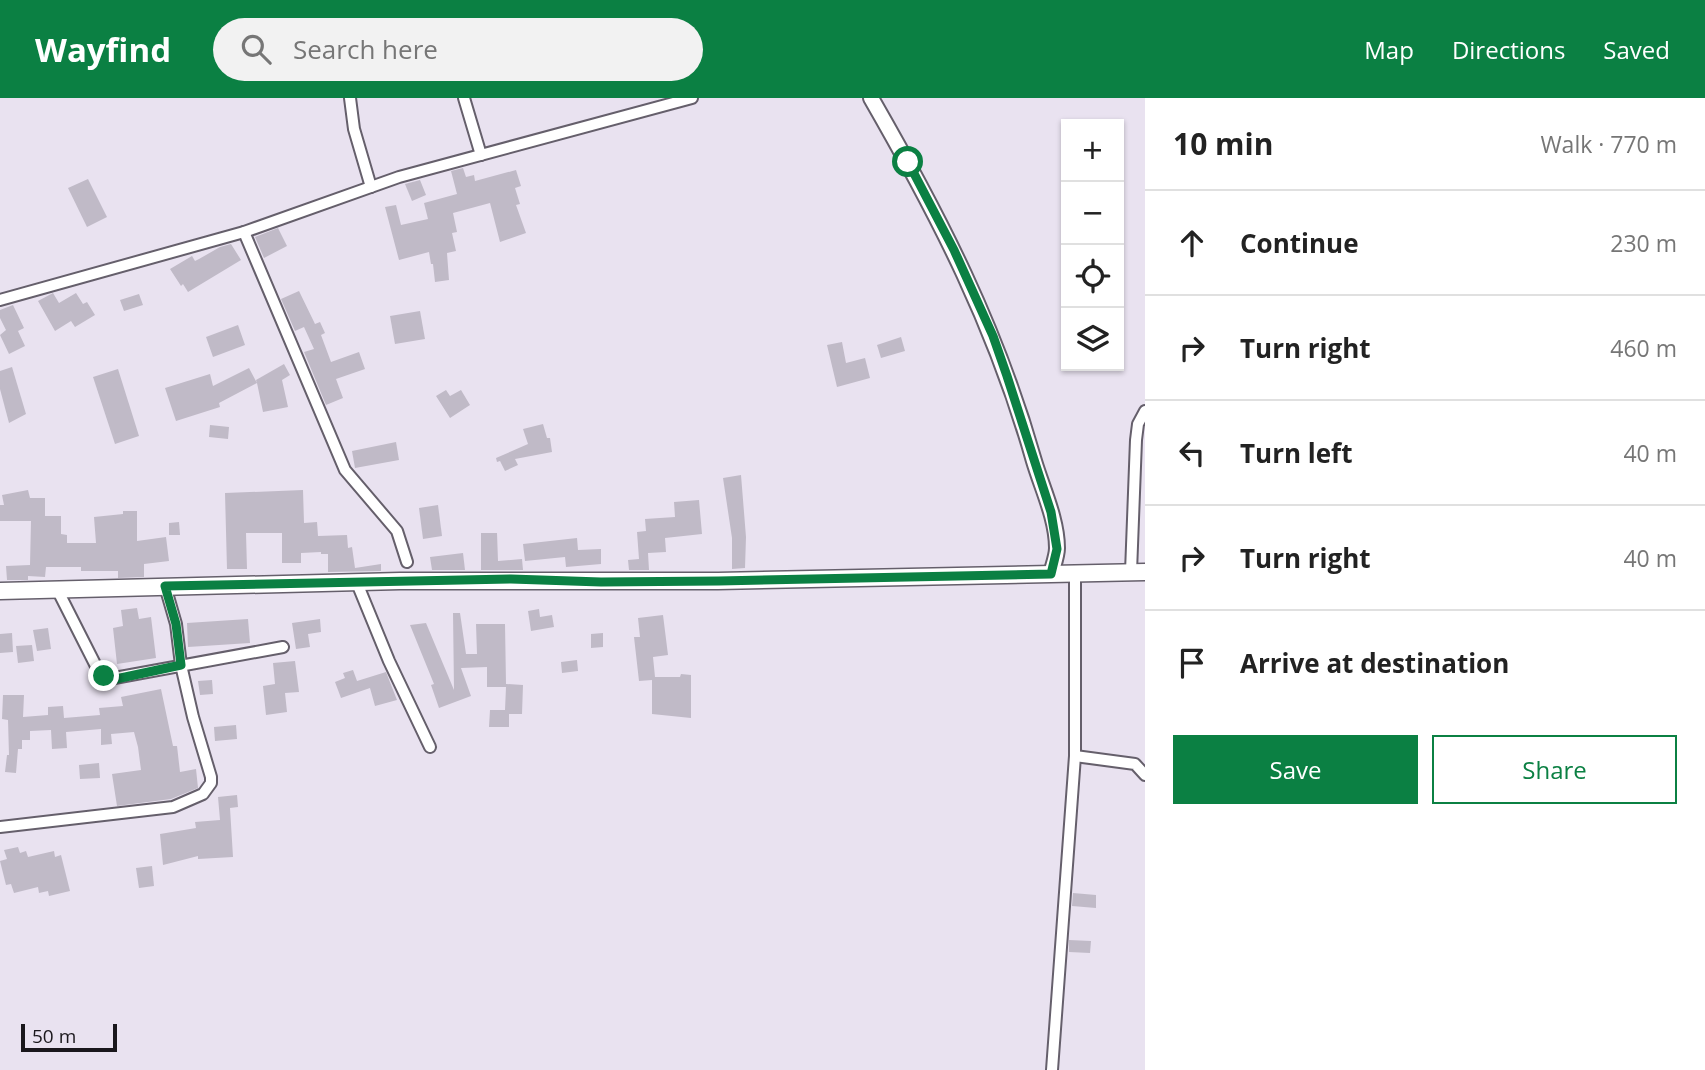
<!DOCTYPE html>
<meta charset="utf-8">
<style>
:root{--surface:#fff;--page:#f2f2f2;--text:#222;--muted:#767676;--line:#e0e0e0;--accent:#0b8043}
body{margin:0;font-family:"Open Sans",sans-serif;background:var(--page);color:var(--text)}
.controls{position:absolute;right:21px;top:21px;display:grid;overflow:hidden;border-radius:0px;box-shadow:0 2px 5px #0004}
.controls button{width:63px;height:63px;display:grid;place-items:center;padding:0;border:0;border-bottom:2px solid var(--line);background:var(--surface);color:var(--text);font:35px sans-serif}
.scale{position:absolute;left:21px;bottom:18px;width:96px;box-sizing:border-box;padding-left:7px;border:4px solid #1a171c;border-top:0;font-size:19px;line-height:24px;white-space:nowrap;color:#1a171c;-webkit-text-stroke:5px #e9e2f0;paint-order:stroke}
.stop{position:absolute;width:21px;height:21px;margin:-16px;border:5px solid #0b8043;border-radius:50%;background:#fff}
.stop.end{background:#0b8043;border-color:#fff;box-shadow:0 2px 7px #0008}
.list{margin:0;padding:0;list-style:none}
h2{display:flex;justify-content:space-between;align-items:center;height:91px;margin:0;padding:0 28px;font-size:30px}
h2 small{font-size:23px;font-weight:400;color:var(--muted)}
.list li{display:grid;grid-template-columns:46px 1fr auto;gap:21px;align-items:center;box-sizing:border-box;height:105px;padding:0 28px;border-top:2px solid var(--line)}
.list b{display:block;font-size:26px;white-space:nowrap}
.list em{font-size:23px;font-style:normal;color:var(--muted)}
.actions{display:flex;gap:14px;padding:21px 28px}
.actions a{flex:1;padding:16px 0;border:2px solid var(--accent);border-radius:0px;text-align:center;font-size:24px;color:var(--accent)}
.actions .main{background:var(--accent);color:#fff}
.icon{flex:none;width:38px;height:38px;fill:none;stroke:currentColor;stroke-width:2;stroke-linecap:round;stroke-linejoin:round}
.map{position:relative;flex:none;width:1145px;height:972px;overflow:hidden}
header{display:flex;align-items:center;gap:42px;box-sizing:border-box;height:98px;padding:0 35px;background:var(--accent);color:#fff}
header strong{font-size:33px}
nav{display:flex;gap:38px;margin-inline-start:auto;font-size:24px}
.search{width:490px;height:63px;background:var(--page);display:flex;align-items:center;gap:18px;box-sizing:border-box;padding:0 24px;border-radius:38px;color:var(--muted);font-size:26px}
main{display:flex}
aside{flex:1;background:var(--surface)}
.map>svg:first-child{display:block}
.building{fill:#c0bac7}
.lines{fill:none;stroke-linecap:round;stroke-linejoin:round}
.minor-casing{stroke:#655f6b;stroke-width:14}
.tertiary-casing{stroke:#655f6b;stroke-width:18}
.secondary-casing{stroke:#655f6b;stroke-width:19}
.minor{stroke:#fff;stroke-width:10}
.tertiary{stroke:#fff;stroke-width:14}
.secondary{stroke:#fff;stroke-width:16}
.route{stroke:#0b8043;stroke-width:9}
</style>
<header>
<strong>Wayfind</strong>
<div class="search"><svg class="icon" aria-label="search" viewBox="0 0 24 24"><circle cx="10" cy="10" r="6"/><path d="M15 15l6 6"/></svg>Search here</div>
<nav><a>Map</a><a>Directions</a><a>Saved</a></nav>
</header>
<main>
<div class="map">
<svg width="1145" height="972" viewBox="0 0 1145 972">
<rect width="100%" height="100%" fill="#e9e2f0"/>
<g class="building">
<path d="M463,70l3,9 8,-2 1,6 41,-11 5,16 -6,2 5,16 -4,1 10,28 -26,9 -10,-39 -37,10 4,19 -5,1 4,18 -9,2 2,27 -14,2 -2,-18h-2l-2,-12 -30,8 -14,-53 11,-2 5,20 27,-6 -4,-16 33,-9 -6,-23z"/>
<path d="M88,81l19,38 -20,10 -19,-39z"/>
<path d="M420,82l6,15 -14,6 -7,-17z"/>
<path d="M278,130l9,18 -23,12 -9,-21z"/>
<path d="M231,146l10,16 -53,32 -5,-8 -2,2 -11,-17 22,-13 3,5 4,-2 21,-12z"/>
<path d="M299,193l16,33 5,-2 5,11 -4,2 10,27 28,-10 6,17 -29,10 7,19 -17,7 -22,-53 10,-3 -10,-22 -9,4 -14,-32z"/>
<path d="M53,195l6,10 17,-10 7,11 4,-2 8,13 -20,12 -4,-6 -16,10 -17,-30z"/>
<path d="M139,196l4,11 -19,6 -4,-11z"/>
<path d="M13,207l11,23 -6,3 7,15 -16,8 -9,-19 6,-5 -6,-12v-8z"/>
<path d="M420,213l5,28 -30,5 -5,-28z"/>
<path d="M238,227l7,20 -32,12 -7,-20z"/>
<path d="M901,239l4,14 -24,7 -4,-13z"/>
<path d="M842,244l4,21 19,-5 5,20 -33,9 -10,-42z"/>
<path d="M284,266l6,11 -8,5 6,27 -25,5 -6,-29 -38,20 1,4 -44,14 -11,-33 45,-14 3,12 36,-18 8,15 -1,-3z"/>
<path d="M12,269l14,47 -17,9 -9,-34v-18z"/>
<path d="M118,271l21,67 -24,8 -22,-67z"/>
<path d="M446,292l4,6 11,-6 9,15 -20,13 -14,-22z"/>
<path d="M543,326l4,14h3l2,14 -37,7 3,6 -13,6 -5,-10 -3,1 -1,-4 32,-14 -5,-15z"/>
<path d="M210,327l19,2 -1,12 -19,-2z"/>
<path d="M396,344l3,18 -44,8 -3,-17z"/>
<path d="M741,377l5,62 -1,31 -13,1v-31l-9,-60z"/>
<path d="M28,392l2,8h15v18h16v18l6,1v8h29l-2,-26 29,-3v-3h14v30l29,-4 3,24 -25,3v13l-26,1v-7h-37v-4h-35l-1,10 -17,-1v4h-21l-1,-14 24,-1 1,-44h-31v-16h4l-2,-10z"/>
<path d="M303,392l1,33 13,-1 1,14 29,-1 1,13 4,-1 3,21 26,-4v7l-53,1v-18h-7v-2l-20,1v10h-19v-30h-36l1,36h-20l-2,-76z"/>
<path d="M699,402l3,34 -37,4 1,14 -18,1 1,17h-20l-1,-10 11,-1 -2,-27 9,-1 -1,-12 30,-2 -1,-15z"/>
<path d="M438,407l4,31 -19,3 -4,-31z"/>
<path d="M179,424l1,13h-11v-12z"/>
<path d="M481,435h16l1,28 24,-2 1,11h-42z"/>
<path d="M577,440l1,12 23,-1v15l-35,3 -1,-10 -40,4 -2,-17z"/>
<path d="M463,455l2,17h-33l-2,-13z"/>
<path d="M137,510l2,11 12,-2 5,41 -39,6 -4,-36 10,-2 -2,-16z"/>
<path d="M539,511l1,8 12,-2 2,12 -23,4 -3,-20z"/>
<path d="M453,515h7l6,41h11l-1,-30h29l1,60 17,1 -1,29h-13v13h-20l1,-17h15l1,-23h-19v-20l-26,1 10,28 -32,12 -8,-23 3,-1 -24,-59 16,-2 28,67z"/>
<path d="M663,517l5,40 -15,2 2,20h25l1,-3 10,1v43l-39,-4v-34l-13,1 -5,-44h6l-2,-19z"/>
<path d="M248,521l2,24 -62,4 -1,-24z"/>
<path d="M320,521l1,13 -13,2 2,13 -14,2 -4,-26z"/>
<path d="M48,530l3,21 -14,2 -4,-21z"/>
<path d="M12,535l1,19 -13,1v-19z"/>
<path d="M603,535v14l-12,1v-14z"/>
<path d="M32,547l2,16 -16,2 -2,-17z"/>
<path d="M577,562l1,11 -16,2 -1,-11z"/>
<path d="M295,563l4,31 -14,1 2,19 -21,3 -3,-29 12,-2 -2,-21z"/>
<path d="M353,572l4,11 29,-9 11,28 -22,6 -5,-18 -29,10 -6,-16 10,-4 -2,-5z"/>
<path d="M212,582l1,14 -13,1 -2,-14z"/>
<path d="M161,591l12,57h4l3,26 16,-3 2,19 -27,11 -54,7 -5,-32 29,-4 -3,-23 -4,-15 -23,2 1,10 -11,1v-16l-35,3 1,16 -15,1 -1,-19 -21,1v9h-8v9h-4l-2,24 -11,-1 2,-17h2l-1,-35 -6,-1 1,-24h21l-1,22 25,-2v-8l15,-1 1,12 36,-3 -1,-7 24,-2 -2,-9z"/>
<path d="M236,627l1,14 -22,2 -1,-14z"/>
<path d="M99,665l1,15 -20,1 -1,-14z"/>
<path d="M237,697l1,12 -8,1 3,49 -35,2v-3l-35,9 -3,-31 36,-6 -1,-6 25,-2 -2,-23z"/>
<path d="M18,749l2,6 6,-2 2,6 26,-6 1,6 6,-2 9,36 -21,5 -1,-5 -9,2 -1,-6 -24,6 -3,-9 -5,1 -6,-24 7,-2 -3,-9z"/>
<path d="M152,768l2,20 -15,2 -3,-20z"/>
<path d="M1073,795l23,2v13l-24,-2z"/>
<path d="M1069,842l22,1 -1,12 -21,-1z"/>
</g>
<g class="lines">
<g class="minor-casing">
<g id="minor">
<path d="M350,0l4,31 17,58"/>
<path d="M464,0l17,57"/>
<path d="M244,134l101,238 52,61 10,31"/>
<path d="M0,202l244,-68 155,-55 293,-79"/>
<path d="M1131,474l5,-132 2,-16 7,-13"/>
<path d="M357,485l32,78 41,86"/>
<path d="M58,493l39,77 7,8 5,3 174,-32"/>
<path d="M1075,658l60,8 10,11"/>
<path d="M0,729l173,-20 30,-13 8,-11v-6l-18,-60 -12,-52 -5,-41 -11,-38"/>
<path d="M1052,972l23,-314v-183"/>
</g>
</g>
<g class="tertiary-casing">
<path id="tertiary" d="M871,0c69,120 125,229 163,363 8,27 23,58 23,87 0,8 -4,18 -6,26"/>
</g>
<g class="secondary-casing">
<path id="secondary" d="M0,493l400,-10h318l427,-9"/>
</g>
<use href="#minor" class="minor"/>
<use href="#tertiary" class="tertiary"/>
<use href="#secondary" class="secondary"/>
</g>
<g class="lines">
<path class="route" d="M104,578l12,3 65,-14 -5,-41 -11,-38 346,-7 90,3 118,-1 332,-7 6,-25 -6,-37 -44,-136 -14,-40 -39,-86 -46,-88"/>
</g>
</svg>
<div class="controls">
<button>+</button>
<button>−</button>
<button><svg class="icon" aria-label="locate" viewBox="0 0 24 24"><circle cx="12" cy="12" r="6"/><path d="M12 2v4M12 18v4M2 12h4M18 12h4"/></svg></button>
<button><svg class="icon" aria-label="layers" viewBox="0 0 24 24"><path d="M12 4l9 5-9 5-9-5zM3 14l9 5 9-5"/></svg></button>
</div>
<div class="scale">50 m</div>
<div class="stop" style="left:908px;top:64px"></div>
<div class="stop end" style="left:104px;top:578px"></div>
</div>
<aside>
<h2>10 min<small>Walk · 770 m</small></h2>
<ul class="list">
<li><svg class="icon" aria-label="ahead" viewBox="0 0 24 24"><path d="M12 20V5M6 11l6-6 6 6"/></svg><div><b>Continue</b></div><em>230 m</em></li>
<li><svg class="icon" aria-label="right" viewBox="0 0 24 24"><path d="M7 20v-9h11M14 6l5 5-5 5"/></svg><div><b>Turn right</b></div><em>460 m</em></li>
<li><svg class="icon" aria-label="left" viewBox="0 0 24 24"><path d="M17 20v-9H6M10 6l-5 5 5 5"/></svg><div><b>Turn left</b></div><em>40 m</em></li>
<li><svg class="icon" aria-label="right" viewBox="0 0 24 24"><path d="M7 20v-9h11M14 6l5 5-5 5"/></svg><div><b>Turn right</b></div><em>40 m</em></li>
<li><svg class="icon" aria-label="arrive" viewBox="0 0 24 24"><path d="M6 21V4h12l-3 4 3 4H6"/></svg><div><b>Arrive at destination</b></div></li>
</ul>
<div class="actions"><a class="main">Save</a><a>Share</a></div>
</aside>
</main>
